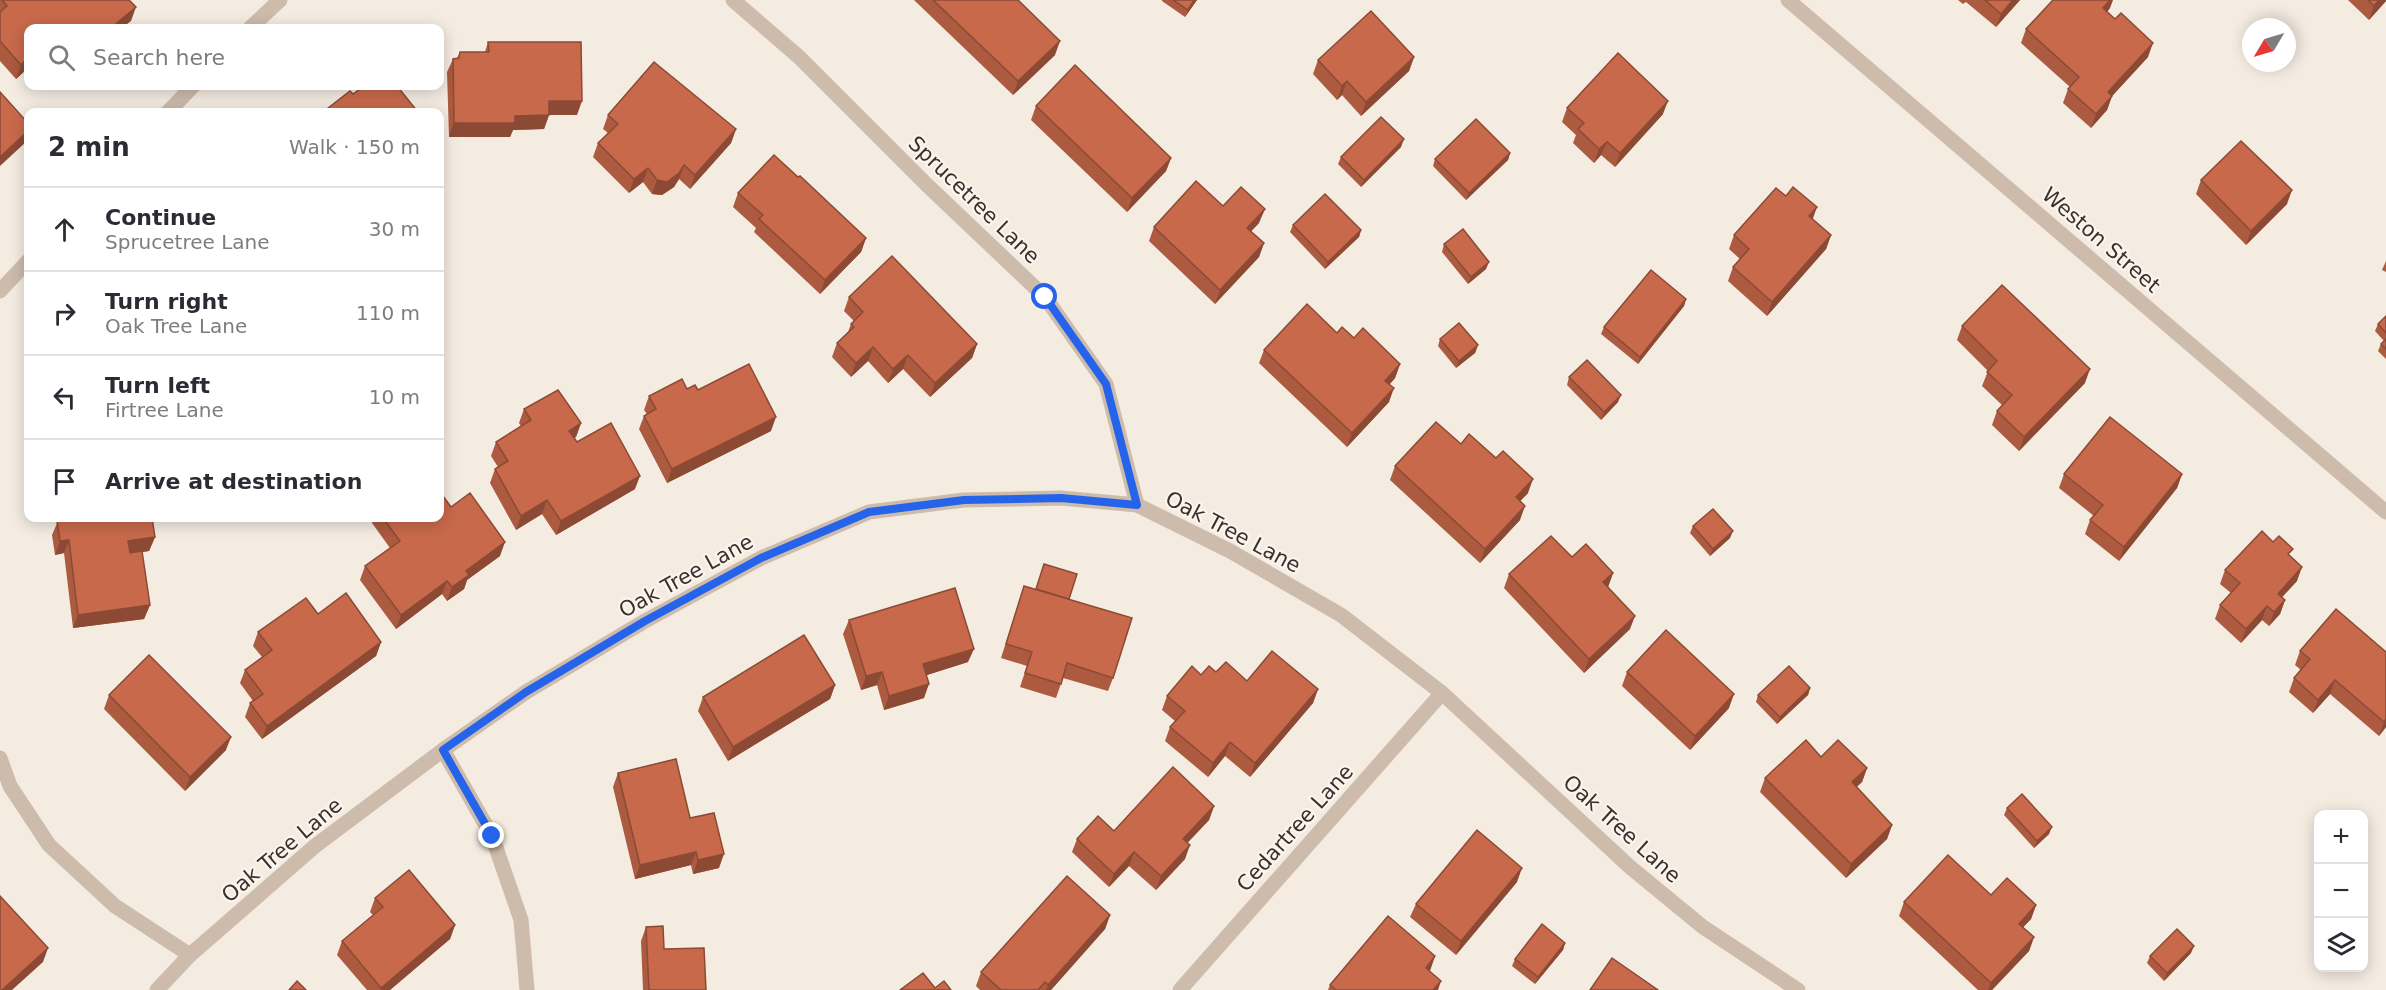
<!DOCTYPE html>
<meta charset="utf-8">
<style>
:root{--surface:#fff;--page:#f7f7f7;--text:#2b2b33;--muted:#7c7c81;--line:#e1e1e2}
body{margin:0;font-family:"DejaVu Sans",sans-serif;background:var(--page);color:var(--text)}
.controls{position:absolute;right:18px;bottom:18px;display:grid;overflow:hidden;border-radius:12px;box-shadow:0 3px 15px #0003}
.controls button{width:54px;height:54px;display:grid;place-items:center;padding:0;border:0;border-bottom:2px solid var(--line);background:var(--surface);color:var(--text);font:30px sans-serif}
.compass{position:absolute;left:2242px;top:18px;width:54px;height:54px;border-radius:50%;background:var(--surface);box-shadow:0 3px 15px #0003;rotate:232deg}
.stop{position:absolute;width:18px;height:18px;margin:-14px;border:4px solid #2563eb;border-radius:50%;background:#fff}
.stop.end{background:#2563eb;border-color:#fff;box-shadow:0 2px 6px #0008}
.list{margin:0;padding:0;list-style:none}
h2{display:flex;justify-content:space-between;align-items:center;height:78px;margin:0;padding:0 24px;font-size:26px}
h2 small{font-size:20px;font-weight:400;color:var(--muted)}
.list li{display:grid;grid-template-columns:39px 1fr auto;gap:18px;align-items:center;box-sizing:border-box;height:84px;padding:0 24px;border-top:2px solid var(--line)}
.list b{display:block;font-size:22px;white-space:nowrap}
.list p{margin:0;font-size:20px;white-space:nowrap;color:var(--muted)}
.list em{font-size:20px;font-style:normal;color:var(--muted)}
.icon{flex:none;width:33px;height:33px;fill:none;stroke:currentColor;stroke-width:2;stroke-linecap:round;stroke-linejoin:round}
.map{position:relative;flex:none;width:2386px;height:990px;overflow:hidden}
.search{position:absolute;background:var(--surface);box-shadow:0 3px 15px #0003;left:24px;top:24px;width:420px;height:66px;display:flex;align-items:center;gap:15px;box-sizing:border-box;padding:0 21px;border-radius:12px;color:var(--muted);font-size:22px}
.panel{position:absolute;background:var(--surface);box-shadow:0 3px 15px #0003;left:24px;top:108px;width:420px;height:414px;border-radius:12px}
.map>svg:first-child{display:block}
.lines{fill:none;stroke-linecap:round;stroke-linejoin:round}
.street{stroke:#cdbbac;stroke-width:15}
.wall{fill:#ac5a40}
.shaded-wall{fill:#8c4a34}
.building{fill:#c8694b;stroke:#8c4a34;stroke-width:1.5}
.route{stroke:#2563eb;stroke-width:8}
.labels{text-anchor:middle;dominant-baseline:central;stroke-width:4.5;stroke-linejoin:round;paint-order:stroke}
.street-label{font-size:21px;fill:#3b302b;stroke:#fbf5ee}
</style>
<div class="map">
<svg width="2386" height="990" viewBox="0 0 2386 990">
<rect width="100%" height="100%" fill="#f4ebe1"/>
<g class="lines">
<g class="street">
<path d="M733,0l66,57 128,128 118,112 61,87 31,121"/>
<path d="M1788,0l598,512"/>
<path d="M250,28l30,-28"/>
<path d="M168,112l25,-26"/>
<path d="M0,291l28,-30"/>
<path d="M443,750l49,86 29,84 6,70"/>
<path d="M0,758l10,28 39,59 66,61 75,49"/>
<path d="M157,990l33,-35 125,-109 128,-96 83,-58 119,-71 116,-63 108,-46 95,-12 97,-2 76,7 93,46 111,64 101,78 188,174 73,60 95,63"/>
<path d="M1180,990l262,-297"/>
</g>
</g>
<g class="wall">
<path d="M0,0h129l2,21 -103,7v40l-12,11 -16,-18z"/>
<path d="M914,0h104l37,55 -42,40z"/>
<path d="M1162,0h35l-12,17 -23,-16z"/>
<path d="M1958,0h62l-24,27 -30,-25 -3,2z"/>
<path d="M2348,0h38v1l-17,19z"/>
<path d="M2110,8l-3,4 41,45 -36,39 -5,14 -16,18 -28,-25 5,-14 2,-2 -49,-44 5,-14z"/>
<path d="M488,42l89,73h-28l-5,14 -31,1 -3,7h-61l-2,-65 6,-13 4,-1 3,-6h25z"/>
<path d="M1414,57l-5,14 -48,45 -19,-21 -5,5 -24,-26 5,-14z"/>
<path d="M1036,106l135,52 -5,13 -39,41 -96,-92z"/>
<path d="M1567,108l96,6 -48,53 -14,-12 -7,8 -21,-20 3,-8 -14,-13z"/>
<path d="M608,115l128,14 -5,14 -41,46 -11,-10 -5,8 -12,8 -10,-1 -9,-12 -14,11 -36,-36 5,-14 10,-10 -5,-4z"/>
<path d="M1401,147l-40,40 -23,-23 3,-7z"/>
<path d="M1510,153l-2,7 -42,40 -33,-34 2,-7z"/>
<path d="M798,177l68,61 -5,14 -41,42 -66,-62 2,-4 -23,-21 5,-14z"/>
<path d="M2201,180l86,24 -41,41 -50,-51z"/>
<path d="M1786,196l45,39 -5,14 -59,67 -39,-35 5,-14 7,-8 -11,-10 5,-14z"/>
<path d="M1223,206l36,17 -8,8 13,12 -5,14 -44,47 -66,-63 5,-14z"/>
<path d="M1293,225l68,5 -2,7 -34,32 -35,-37z"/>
<path d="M1444,244l42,25 -18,15 -26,-32z"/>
<path d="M2386,261v11l-4,-2z"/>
<path d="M849,297l128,47 -5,14 -42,39 -27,-28 -15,14 -20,-22 -17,16 -19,-20 5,-14 11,-11 3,-8 3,-3 -10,-10z"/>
<path d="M1686,299l-2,7 -46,58 -37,-30 3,-7z"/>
<path d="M2386,316v43l-8,-8 3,-7 3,-3 -9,-10 3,-7z"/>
<path d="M1962,326l123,57 -66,68 -27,-26 5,-14 5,-6 -20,-19 6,-15 -31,-31z"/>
<path d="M1337,333l17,5 46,26 -5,14 -5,6 -1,18 -42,45 -88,-84 5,-13z"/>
<path d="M1440,339l38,6 -3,8 -19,15 -18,-22z"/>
<path d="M1569,377l49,25 -17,18 -34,-35z"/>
<path d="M687,389l11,1 73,41 -104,52 -28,-54 5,-13 3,-2 -3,-4 5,-14z"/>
<path d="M524,409l57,14 -5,14 -2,1 3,4 58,47 -79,46 -14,-21 -26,16 -26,-47 5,-14 3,-2 -7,-11 5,-14 25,-16 -2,-3z"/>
<path d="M1461,444l67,49 -8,8v19l-40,43 -90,-83 5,-14z"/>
<path d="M2064,474h118l-5,14 -58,73 -34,-27 5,-14 4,-4 -35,-28z"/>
<path d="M451,507l49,49 -33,24 -3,9 -17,12 -5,-7 -46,35 -36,-49 5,-14 25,-18 -18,-25 2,-5h66z"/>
<path d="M57,518h95l3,19 -6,14 -7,1 8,53 -6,14 -71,9 -9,-75 -9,2 -3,-20 6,-14z"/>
<path d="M1693,526l37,12 -20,18 -20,-23z"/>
<path d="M2273,542l17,14 7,25 -15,16 3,3 -5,14 -11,12 -7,-6 -21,23 -26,-24 5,-14 11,-12 -11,-9 5,-14z"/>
<path d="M1572,557l41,16 -5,14 22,42 -46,44 -80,-85 5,-14z"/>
<path d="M1024,586l45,13 44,79 -5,13 -45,-13 -7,20 -36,-11 7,-21 -26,-8z"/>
<path d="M318,614l63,28 -5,14 -114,83 -17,-22 5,-14 3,-2 -13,-18 5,-13 17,-13 -9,-11 5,-14z"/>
<path d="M849,620l119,42 -42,13 -2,23 -40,12 -7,-25 -16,5 -18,-56z"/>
<path d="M2300,651l86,1v75l-7,9 -49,-42 -17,19 -24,-21 5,-14 7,-8 -6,-5z"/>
<path d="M1216,672l31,9 71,8 -5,14 -63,74 -25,-21 -17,21 -43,-36 5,-14 5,-6 -13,-11 5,-14 34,-21z"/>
<path d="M1627,672l102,36 -39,42 -68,-64z"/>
<path d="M835,685l-5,14 -102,62 -30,-50 5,-14z"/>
<path d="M1810,688l-2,7 -31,29 -21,-22 2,-7z"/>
<path d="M109,695l117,55 -41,41 -81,-82z"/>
<path d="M1821,757l46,11 -5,14 -6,5 36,38 -5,14 -41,39 -86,-86 5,-14z"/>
<path d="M618,773l72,45 29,50 -26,6 -2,-9 -56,14 -22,-92z"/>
<path d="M1214,806l-5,14 -22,23 -2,16 -29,31 -27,-24 -20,21 -37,-35 5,-13 37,-8z"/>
<path d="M2007,808l42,26 -15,14 -30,-33z"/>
<path d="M1517,882l-61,73 -46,-38 6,-13z"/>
<path d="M375,898l80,27 -5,14 -60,51h-23l-30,-35 5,-14 31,-26 -3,-3z"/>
<path d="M1904,902l132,3 -5,14 -8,8 11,10 -5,14 -37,39h-14l-79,-74z"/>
<path d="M1110,915l-5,14 -54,61h-71l-4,-4 5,-14z"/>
<path d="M646,927l18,22 42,41h-63l-2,-49z"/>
<path d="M1565,943l-2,7 -28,34 -23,-18 3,-7z"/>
<path d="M2191,953l-27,28 -17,-18 3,-7z"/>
<path d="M1435,956l-5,15 8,19h-110l2,-5z"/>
</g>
<g class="shaded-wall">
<path d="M1194,0h3l-12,17 3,-7z"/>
<path d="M2013,0h7l-24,27 5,-13z"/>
<path d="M2110,0h3l-3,8 -12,14 5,-14z"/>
<path d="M2379,0h7v1l-17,19 5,-14z"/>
<path d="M136,7l-5,14 -9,7h-11z"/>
<path d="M1060,41l-5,14 -42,40 5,-14z"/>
<path d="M2153,43l-5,14 -45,49 5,-14z"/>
<path d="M1414,57l-5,14 -48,45 5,-14z"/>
<path d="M28,58v10l-12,11 5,-14z"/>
<path d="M1347,81l-5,14 -5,5 5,-14z"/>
<path d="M2112,96l-5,14 -16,18 5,-14z"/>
<path d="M549,101h33l-5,14h-33z"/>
<path d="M1668,101l-5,13 -48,53 5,-14z"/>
<path d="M549,115l-5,14 -31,1 -3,7h-61l5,-14 61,-7z"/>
<path d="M736,129l-5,14 -41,46 5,-14z"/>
<path d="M28,131v7l-1,3 -27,25v-9z"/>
<path d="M1404,139l-3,8 -40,40 3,-7z"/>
<path d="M1607,142l-6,13 -7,8 5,-14z"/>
<path d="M1510,153l-2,7 -42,40 3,-7z"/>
<path d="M1171,158l-5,13 -39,41 5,-14z"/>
<path d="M684,165l-5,14 -5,8 -12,8 -10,-1 5,-14z"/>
<path d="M648,168l-5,14 -14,11 5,-14z"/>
<path d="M2292,190l-5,14 -41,41 5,-14z"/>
<path d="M1817,207l-5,14 -3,-5z"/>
<path d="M1265,209l-6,14 -17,18 5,-13z"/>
<path d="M1361,230l-2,7 -34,32 3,-7z"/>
<path d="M1831,235l-5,14 -59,67 5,-14z"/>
<path d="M866,238l-5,14 -41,42 5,-14z"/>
<path d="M1264,243l-5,14 -44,47 5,-14z"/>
<path d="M1489,262l-3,7 -18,15 3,-7z"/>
<path d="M1686,299l-2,7 -46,58 2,-7z"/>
<path d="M977,344l-5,14 -42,39 5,-14z"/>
<path d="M1478,345l-3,8 -19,15 3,-7z"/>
<path d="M873,347l-5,14 -17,16 5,-14z"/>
<path d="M908,355l-5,14 -15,14 5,-14z"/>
<path d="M1400,364l-5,14 -15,17 5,-14z"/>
<path d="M2090,369l-5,14 -66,68 5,-14z"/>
<path d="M1394,388l-5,14 -42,45 5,-14z"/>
<path d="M1621,395l-3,7 -17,18 3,-8z"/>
<path d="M776,417l-5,14 -104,52 5,-14z"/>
<path d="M581,423l-5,14 -12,8 5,-14z"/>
<path d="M2182,474l-5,14 -58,73 5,-14z"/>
<path d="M640,476l-5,13 -79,46 5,-14z"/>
<path d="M1533,479l-5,14 -17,18 5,-14z"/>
<path d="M547,500l-5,14 -26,16 5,-14z"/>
<path d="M1525,506l-5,14 -40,43 5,-14z"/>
<path d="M1733,531l-3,7 -20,18 3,-7z"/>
<path d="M155,537l-6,14 -26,4 5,-14z"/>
<path d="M69,540l-5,13 -9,2 5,-14z"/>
<path d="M505,542l-5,14 -33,24 -3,9 -17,12 5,-14 14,-16z"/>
<path d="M2302,567l-5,14 -24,26 5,-13z"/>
<path d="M1613,573l-5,14 -5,-5z"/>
<path d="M447,581l-5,13 -46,35 5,-14z"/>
<path d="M2285,600l-5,14 -11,12 5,-14z"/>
<path d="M150,605l-6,14 -71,9 5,-13z"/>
<path d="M2267,606l-5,14 -21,23 5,-14z"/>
<path d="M1635,616l-5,13 -46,44 5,-14z"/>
<path d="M381,642l-5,14 -114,83 5,-13z"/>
<path d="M974,649l-6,13 -50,16 5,-14z"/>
<path d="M882,672l-5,13 -16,5 5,-14z"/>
<path d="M2335,680l-5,14 -17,19 5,-13z"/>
<path d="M929,684l-5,14 -40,12 5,-14z"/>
<path d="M835,685l-5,14 -102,62 5,-14z"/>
<path d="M1810,688l-2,7 -31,29 3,-7z"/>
<path d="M1318,689l-5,14 -63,74 5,-14z"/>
<path d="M1734,694l-5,14 -39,42 5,-14z"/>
<path d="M2386,719v8l-7,9 5,-14z"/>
<path d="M231,737l-5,13 -41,41 5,-14z"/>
<path d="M1230,742l-5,14 -17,21 5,-14z"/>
<path d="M1867,768l-5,14 -15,14 5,-14z"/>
<path d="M1214,806l-5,14 -31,33 5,-14z"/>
<path d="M1892,825l-5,14 -41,39 5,-14z"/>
<path d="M2052,827l-3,7 -15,14 3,-7z"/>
<path d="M1190,845l-5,14 -29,31 5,-14z"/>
<path d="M696,852l-5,13 -56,14 5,-14z"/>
<path d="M1134,852l-5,14 -20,21 5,-13z"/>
<path d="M724,854l-5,14 -26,6 5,-14z"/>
<path d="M1522,868l-5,14 -61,73 5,-14z"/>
<path d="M2036,905l-5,14 -17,18 5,-13z"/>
<path d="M1110,915l-5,14 -54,61h-5l2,-5z"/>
<path d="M455,925l-5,14 -60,51h-9v-2z"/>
<path d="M2034,937l-5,14 -37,39h-4l3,-7z"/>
<path d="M1565,943l-2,7 -28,34 3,-7z"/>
<path d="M2194,946l-3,7 -27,28 3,-8z"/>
<path d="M48,948l-5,14 -31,28h-10z"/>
<path d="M1435,956l-5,14 -9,11 5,-13z"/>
<path d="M1441,981l-3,9h-5z"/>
</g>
<g class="building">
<path d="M2,0h127l7,7 -25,21h-83v30l-7,7 -21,-24v-29l7,-6z"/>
<path d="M933,0h85l42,41 -42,40z"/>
<path d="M1173,0h21l-6,10z"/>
<path d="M1985,0h28l-12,14z"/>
<path d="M2053,0h57l-7,8 12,11 6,-6 32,30 -45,49 4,4 -16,18 -28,-25 11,-12 -53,-48z"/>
<path d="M2368,0h11l-5,6z"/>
<path d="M1371,11l43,46 -48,45 -19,-21 -5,5 -24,-26z"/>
<path d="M488,42h93l1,59h-33v14l-34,1v7h-61l-1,-64 6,-1 1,-6h29z"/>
<path d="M1618,53l50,48 -48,52 -13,-11 -8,7 -21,-20 6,-6 -17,-15z"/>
<path d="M654,62l82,67 -41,46 -11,-10 -5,8 -12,9 -10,-2 -9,-12 -14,11 -36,-36 20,-19 -10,-9z"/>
<path d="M1075,65l96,93 -39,40 -96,-92z"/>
<path d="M364,86h33l21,26h-95l27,-21 3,3z"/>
<path d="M0,92l28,31v8l-28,26z"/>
<path d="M1381,117l23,22 -40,41 -23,-23z"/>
<path d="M1476,119l34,34 -41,40 -34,-34z"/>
<path d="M2241,141l51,49 -41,41 -50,-51z"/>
<path d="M774,155l24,22 2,-1 66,62 -41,42 -66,-61 4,-4 -25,-22z"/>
<path d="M1196,181l27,25 18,-19 24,22 -18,19 17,15 -44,47 -66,-63z"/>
<path d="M1793,187l24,20 -8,9 22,19 -59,67 -39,-35 16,-18 -15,-14 42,-47 10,8z"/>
<path d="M1325,194l36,36 -33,32 -35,-37z"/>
<path d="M1463,229l26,33 -18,15 -27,-33z"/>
<path d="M892,256l85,88 -42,39 -27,-28 -15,14 -20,-22 -17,16 -19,-20 17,-16 -3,-3 12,-12 -14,-15z"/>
<path d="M1651,270l35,29 -46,58 -36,-30z"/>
<path d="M2002,285l88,84 -66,68 -27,-26 15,-16 -25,-23 10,-11 -35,-35z"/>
<path d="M1307,304l30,29 5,-6 12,11 9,-10 37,36 -15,17 9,7 -42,45 -88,-83z"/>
<path d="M2386,316v17l-8,-9z"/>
<path d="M1459,323l19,22 -19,16 -19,-22z"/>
<path d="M2386,339v10l-5,-5z"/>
<path d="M1587,360l34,35 -17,17 -35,-35z"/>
<path d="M749,364l27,53 -104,52 -28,-53 12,-7 -7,-13 33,-17 5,10 8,-4 3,5z"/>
<path d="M558,390l23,33 -12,8 8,11 34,-19 29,53 -79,45 -14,-21 -26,16 -26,-47 13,-8 -12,-19 35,-22 -7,-11z"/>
<path d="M2110,417l72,57 -58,73 -34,-27 13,-15 -39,-31z"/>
<path d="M1436,422l25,22 8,-10 27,24 7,-7 30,28 -17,18 9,9 -40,43 -90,-83z"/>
<path d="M440,492l11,15 19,-14 35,49 -39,29 3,4 -17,12 -5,-6 -46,34 -36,-49 35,-25 -17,-23h57z"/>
<path d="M1713,509l20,22 -20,18 -20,-23z"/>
<path d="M64,518h88l3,19 -27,4 2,12 12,-2 8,54 -72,10 -9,-75 -9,1 -3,-20 7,-1z"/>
<path d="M2262,531l11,11 6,-6 14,13 -5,5 14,13 -24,27 7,6 -11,12 -7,-6 -21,23 -26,-24 20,-22 -15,-13z"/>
<path d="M1551,536l21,21 14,-13 27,29 -10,9 32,34 -46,43 -80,-85z"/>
<path d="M1044,564l33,10 -8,25 -33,-10z"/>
<path d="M1024,586l108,32 -19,60 -46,-15 -6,21 -36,-11 7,-21 -26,-8z"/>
<path d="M955,588l19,61 -51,15 6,20 -40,12 -7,-24 -16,4 -17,-56z"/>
<path d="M346,593l35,49 -114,84 -17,-23 13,-9 -18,-24 27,-20 -14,-18 48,-34 12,16z"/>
<path d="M2336,609l50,43v67l-2,3 -49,-42 -17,20 -24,-22 16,-19 -10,-8z"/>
<path d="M1666,630l68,64 -39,42 -68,-64z"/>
<path d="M804,635l31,50 -102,62 -30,-50z"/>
<path d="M1272,651l46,38 -63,74 -25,-21 -17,21 -43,-36 15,-16 -18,-15 25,-30 9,9 8,-9 7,6 10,-10 21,19z"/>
<path d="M149,655l82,82 -41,40 -81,-82z"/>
<path d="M1789,666l21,22 -30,29 -22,-22z"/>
<path d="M1806,740l15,17 17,-17 29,28 -15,14 40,43 -41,39 -86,-86z"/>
<path d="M676,759l14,59 24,-5 10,41 -26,6 -2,-8 -56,13 -22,-92z"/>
<path d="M1173,767l41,39 -31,33 7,6 -29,31 -27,-24 -20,22 -37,-35 21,-23 16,15z"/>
<path d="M2022,794l30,33 -15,14 -30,-33z"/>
<path d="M1477,830l45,38 -61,73 -45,-37z"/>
<path d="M1948,855l43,40 16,-17 29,27 -17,19 15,13 -43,46 -87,-81z"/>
<path d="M409,870l46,55 -74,63 -39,-47 41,-34 -8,-9z"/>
<path d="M1067,876l43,39 -62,70 -3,-3 -7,8h-37l-20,-18z"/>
<path d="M0,896l48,52 -46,42h-2z"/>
<path d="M1388,916l47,40 -9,12 15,13 -8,9h-97l-6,-5z"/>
<path d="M1542,924l23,19 -27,34 -23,-18z"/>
<path d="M663,926l1,23 40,-1 2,42h-57l-3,-63z"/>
<path d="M2177,929l17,17 -27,27 -17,-17z"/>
<path d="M1612,958l46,32h-68z"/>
<path d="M923,973l12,15 9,-7 7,9h-51z"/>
<path d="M297,981l9,9h-17z"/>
</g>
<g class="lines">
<path class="route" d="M492,836l-49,-86 83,-58 119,-71 116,-63 108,-46 95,-12 97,-2 76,7 -31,-121 -61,-87"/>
</g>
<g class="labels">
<g class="street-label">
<text transform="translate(974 200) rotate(44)">Sprucetree Lane</text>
<text transform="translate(2101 240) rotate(41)">Weston Street</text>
<text transform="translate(1233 532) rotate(28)">Oak Tree Lane</text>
<text transform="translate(686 576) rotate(-29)">Oak Tree Lane</text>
<text transform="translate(1295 828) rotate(-48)">Cedartree Lane</text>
<text transform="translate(1622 829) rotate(42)">Oak Tree Lane</text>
<text transform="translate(282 850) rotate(-40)">Oak Tree Lane</text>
</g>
</g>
</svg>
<div class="controls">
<button>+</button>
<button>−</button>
<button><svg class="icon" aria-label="layers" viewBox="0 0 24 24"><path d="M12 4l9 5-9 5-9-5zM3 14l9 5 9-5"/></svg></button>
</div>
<svg class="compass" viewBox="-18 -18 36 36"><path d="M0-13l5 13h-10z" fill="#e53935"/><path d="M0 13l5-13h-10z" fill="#7c7c81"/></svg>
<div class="stop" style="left:1045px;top:297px"></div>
<div class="stop end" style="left:492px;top:836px"></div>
<div class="search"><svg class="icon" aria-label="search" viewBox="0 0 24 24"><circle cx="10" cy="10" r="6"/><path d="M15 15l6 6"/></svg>Search here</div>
<section class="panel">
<h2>2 min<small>Walk · 150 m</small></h2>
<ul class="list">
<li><svg class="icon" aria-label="ahead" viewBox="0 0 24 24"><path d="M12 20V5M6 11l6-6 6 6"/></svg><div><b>Continue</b><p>Sprucetree Lane</p></div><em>30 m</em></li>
<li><svg class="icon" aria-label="right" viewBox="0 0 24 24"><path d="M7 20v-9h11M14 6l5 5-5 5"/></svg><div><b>Turn right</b><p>Oak Tree Lane</p></div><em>110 m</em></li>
<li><svg class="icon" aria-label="left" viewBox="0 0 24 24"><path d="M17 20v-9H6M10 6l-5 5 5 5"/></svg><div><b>Turn left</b><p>Firtree Lane</p></div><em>10 m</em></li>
<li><svg class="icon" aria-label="arrive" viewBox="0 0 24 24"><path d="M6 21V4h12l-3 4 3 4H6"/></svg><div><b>Arrive at destination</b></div></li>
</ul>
</section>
</div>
